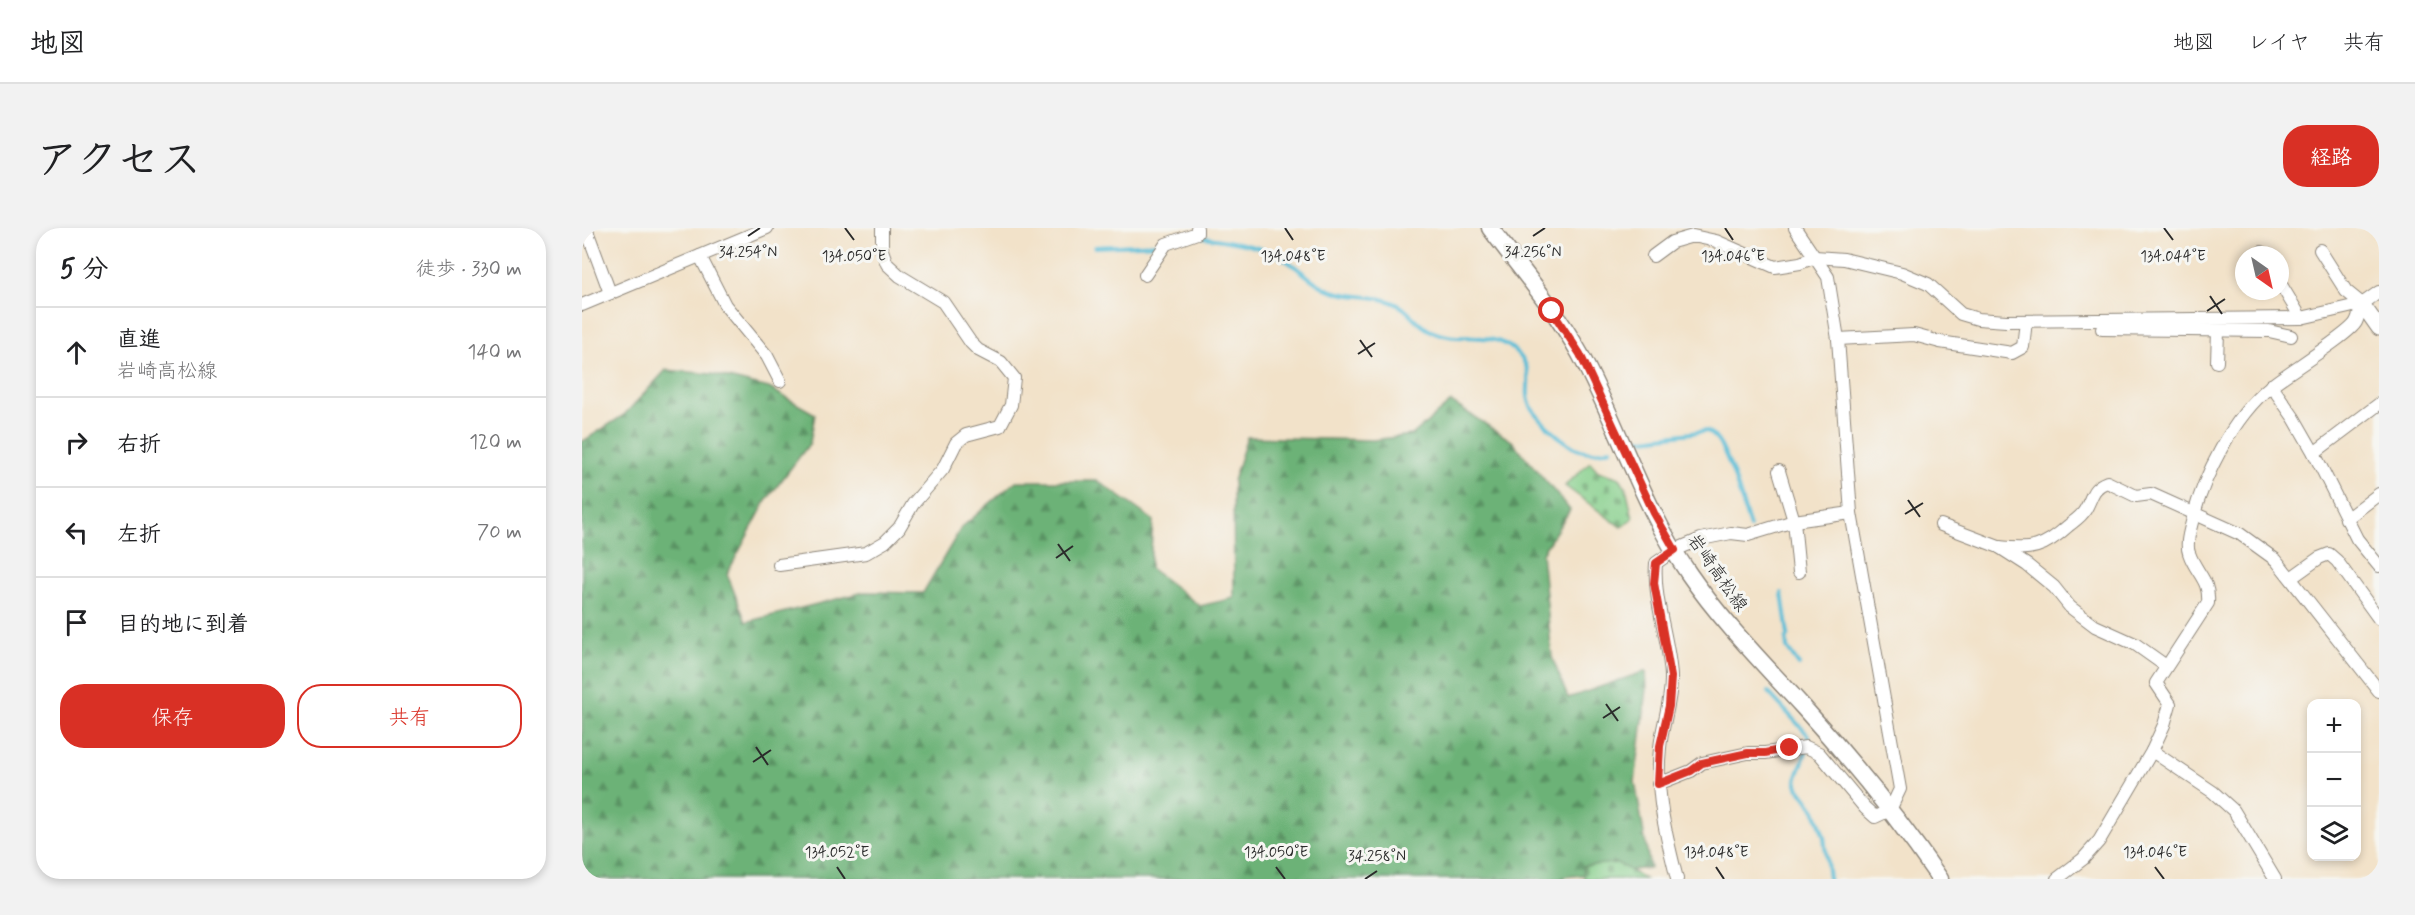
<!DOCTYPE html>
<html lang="ja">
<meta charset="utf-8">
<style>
:root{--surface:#fff;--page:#f2f2f2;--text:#202124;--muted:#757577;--line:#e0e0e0;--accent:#d93025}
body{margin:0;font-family:Mynerve,"Klee One",sans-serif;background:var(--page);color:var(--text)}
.controls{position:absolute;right:18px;bottom:18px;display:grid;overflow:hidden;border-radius:12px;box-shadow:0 3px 9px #0003}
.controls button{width:54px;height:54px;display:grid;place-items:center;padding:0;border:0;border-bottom:2px solid var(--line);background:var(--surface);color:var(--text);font:30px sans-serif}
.compass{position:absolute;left:1653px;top:18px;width:54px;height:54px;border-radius:50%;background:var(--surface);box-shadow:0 3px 9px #0003;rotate:146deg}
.stop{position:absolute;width:18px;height:18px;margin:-14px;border:4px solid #d93025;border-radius:50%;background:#fff}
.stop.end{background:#d93025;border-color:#fff;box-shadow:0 2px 6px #0008}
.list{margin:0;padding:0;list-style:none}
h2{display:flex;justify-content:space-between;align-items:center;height:78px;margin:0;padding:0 24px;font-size:26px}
h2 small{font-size:20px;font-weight:400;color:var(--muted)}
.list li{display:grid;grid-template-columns:39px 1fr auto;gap:18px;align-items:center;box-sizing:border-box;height:90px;padding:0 24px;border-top:2px solid var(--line)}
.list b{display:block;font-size:22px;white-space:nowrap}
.list p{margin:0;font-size:20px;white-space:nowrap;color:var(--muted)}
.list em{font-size:20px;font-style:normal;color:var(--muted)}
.actions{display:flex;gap:12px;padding:18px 24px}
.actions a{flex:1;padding:14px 0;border:2px solid var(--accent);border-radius:24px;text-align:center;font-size:21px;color:var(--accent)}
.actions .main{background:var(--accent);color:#fff}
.icon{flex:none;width:33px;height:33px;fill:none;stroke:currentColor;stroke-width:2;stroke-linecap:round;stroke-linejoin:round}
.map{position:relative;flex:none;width:1797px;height:651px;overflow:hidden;border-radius:24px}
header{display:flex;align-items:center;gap:36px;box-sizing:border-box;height:84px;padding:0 30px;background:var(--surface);border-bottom:2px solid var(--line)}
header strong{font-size:28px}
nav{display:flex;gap:33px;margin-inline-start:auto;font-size:21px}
.intro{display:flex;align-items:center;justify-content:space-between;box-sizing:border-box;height:144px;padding:0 36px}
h1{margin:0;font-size:42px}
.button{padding:15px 27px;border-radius:24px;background:var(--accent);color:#fff;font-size:21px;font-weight:700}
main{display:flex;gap:36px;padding:0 36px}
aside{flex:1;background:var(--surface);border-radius:24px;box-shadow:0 3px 9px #0003}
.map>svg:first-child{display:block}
.forest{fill:url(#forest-firs);stroke:#4c6e51;stroke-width:1.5}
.cemetery{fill:url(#cemetery-stones);stroke:#587d5b;stroke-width:1.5}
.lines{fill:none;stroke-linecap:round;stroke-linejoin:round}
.stream{stroke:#59bdd7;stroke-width:4}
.minor-casing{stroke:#8e867a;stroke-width:14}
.tertiary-casing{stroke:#8e867a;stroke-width:17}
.secondary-casing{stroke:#8e867a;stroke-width:19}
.minor{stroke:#fff;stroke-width:12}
.tertiary{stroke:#fff;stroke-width:15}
.secondary{stroke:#fff;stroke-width:16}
.route{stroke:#d93025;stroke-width:8}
.ticks{fill:none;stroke:#2b2b2b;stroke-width:2}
.labels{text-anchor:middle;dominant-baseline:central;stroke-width:6;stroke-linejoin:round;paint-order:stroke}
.street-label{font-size:18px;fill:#2b2b2b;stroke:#f6f6f2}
.ticks-label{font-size:15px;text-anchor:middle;fill:#2b2b2b;stroke:#f6f6f2;stroke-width:6;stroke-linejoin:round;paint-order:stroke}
</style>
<header>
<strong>地図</strong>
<nav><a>地図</a><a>レイヤ</a><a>共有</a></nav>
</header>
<div class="intro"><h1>アクセス</h1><a class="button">経路</a></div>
<main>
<aside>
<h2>5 分<small>徒歩 · 330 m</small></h2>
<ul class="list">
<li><svg class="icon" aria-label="ahead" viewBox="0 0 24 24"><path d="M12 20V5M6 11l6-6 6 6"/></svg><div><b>直進</b><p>岩崎高松線</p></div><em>140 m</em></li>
<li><svg class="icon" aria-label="right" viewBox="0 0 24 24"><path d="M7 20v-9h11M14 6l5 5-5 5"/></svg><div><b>右折</b></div><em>120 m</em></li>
<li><svg class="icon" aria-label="left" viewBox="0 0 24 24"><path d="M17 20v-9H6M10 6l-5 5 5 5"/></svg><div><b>左折</b></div><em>70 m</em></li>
<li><svg class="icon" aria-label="arrive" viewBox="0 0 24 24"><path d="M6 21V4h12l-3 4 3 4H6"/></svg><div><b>目的地に到着</b></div></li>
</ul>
<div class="actions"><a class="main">保存</a><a>共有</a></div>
</aside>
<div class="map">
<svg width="1797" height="651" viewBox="0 0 1797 651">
<defs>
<pattern id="forest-firs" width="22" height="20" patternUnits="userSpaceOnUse" patternTransform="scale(1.5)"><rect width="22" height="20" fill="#6cb277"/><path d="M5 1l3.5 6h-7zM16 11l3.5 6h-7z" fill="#599162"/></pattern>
<pattern id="cemetery-stones" width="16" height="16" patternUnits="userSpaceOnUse" patternTransform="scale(1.5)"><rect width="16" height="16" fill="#86cf8b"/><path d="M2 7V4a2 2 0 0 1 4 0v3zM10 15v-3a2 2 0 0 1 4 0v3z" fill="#6ea872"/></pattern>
</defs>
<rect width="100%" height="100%" fill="#f6f6f2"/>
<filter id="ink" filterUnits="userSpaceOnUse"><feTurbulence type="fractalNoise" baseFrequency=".0167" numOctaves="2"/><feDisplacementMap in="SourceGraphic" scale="12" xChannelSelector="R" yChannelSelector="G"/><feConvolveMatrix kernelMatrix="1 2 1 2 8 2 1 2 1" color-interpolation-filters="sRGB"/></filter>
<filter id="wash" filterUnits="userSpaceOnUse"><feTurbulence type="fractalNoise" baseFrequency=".008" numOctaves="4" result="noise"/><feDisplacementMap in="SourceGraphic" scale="24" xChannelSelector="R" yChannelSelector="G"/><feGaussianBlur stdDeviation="1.35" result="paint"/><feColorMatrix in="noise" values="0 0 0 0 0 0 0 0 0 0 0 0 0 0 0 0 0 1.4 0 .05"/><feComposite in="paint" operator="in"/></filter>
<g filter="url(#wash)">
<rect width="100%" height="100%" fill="#f2e2c9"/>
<path class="forest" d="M84,142l46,4 57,14 46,26 -5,29 -44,58 -39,73 19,48 118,-30 59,1 38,-65 55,-47h82l55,39 -3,48 50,38 34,-8 -1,-117 14,-44 126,3 39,-5 39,-33 61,39 58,69 -28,43 10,104 16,41 78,-27 1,18 -12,93 15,86 -85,9 -1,2h-982v-437l42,-27z"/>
<g class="cemetery">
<path d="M1008,234l8,9 22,7 6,10 7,30 -12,9 -56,-41z"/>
<path d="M1035,635l28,16h-61l-1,-13z"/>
</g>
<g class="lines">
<g class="stream">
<path d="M622,9c27,5 59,8 83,24 16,10 26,23 45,30 23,8 50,2 71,17 10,8 16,18 28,23 27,13 58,-2 83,19 26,23 6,38 18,58 7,13 38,41 52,43 10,2 18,1 27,-2"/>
<path d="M513,19l64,-3"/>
<path d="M1054,212l71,-9c21,10 35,74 43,96"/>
<path d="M1200,365l6,42 -2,3 1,10 12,17"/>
<path d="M1186,464l41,44 -3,6"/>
<path d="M1224,524l-10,28 2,7 17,23 9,27 5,42"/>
</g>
</g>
</g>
<g filter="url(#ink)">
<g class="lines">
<g class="minor-casing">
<g id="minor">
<path d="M4,0l24,65"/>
<path d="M1680,24l2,3"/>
<path d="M118,28l25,49 42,51 13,25"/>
<path d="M1071,28l19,-14 21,-6 23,5 59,26 25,-4 15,-6 29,2 58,14 26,11 33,30 17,5 28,2 295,-3 61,-14 17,-12"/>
<path d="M563,47l21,-31 31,-11v-5"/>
<path d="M1698,55l21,35"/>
<path d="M0,77l185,-77"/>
<path d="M1520,101l167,2 22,5"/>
<path d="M1256,111l76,-4 26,7 72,11 11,-6 3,-26"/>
<path d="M1635,134l1,-31"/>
<path d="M1689,157l23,33 20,35 43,86 22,27"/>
<path d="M1732,225l65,-49"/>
<path d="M1197,243l15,50 5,51"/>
<path d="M1764,291l33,-25"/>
<path d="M1359,297l58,22 28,18 27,22 16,20 25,19 40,18 31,22"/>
<path d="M1417,319c32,4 45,1 69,-21 6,-5 13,-9 17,-16 8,-13 6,-22 22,-28l29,14 15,-2 89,40 36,26 103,131"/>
<path d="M197,337l87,-12 19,-11 14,-14 14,-24 30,-35 13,-26 10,-8 34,-9 11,-21 3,-27 -13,-16 -23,-12 -7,-7 -28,-41 -43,-26 -13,-12 -5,-14v-22"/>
<path d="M1709,350l28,-20 10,-4 8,7 42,58"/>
<path d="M1570,523l61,41 21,19 41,68"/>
<path d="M1076,556l33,-13 11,-8 46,-10h17l41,-6 13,6 46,55 10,9 15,-7 10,-21 -49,-276 -13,-174 -10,-62 -33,-49"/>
<path d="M1095,651c-11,-44 -22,-85 -17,-131 2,-24 12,-47 11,-72 -2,-38 -18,-75 -15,-113l19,-13 26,-11 30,-6 17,2 46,-14 57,-8"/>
<path d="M1475,651l26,-20 16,-18 53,-90 12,-26 6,-21 -14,-21 52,-80c2,-24 -12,-29 -19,-50 -3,-8 0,-19 2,-27 11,-48 42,-110 81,-141 15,-12 78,-51 84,-63 3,-6 4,-12 6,-18l-16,-13 -26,-41"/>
</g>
</g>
<g class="tertiary-casing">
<path id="tertiary" d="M1780,76l17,24"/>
</g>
<g class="secondary-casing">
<path id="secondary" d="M908,0c31,41 65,81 90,126 39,72 62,152 109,220 33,48 76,91 115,134 49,54 95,111 136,171"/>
</g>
<use href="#minor" class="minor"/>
<use href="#tertiary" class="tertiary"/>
<use href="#secondary" class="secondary"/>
</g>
</g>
<g class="lines" filter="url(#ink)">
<path class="route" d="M970,83l28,43 74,159 21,37 -19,13 -2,20 17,94 -2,29 -9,40 -2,38 33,-13 11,-8 46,-10h17l25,-5"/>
</g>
<path class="ticks" d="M263,0l9,12M703,0l8,12M1143,0l8,12M1582,0l9,12M166,8l12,-8M951,8l12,-8M1628,68l12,18M1625,83l18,-12M778,112l12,17M776,126l17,-11M1326,272l12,17M1323,286l18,-11M476,316l12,17M474,330l17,-12M1024,476l12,17M1021,490l17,-11M174,519l12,18M171,534l18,-12M255,639l8,12M694,639l9,12M1134,639l8,12M1573,639l9,12M783,651l12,-8"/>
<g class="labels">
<g class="street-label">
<text transform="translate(1135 345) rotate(55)">岩崎高松線</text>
</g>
</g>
<g class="ticks-label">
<text x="166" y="29">34.254°N</text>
<text x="951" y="29">34.256°N</text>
<text x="272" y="33">134.050°E</text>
<text x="711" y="33">134.048°E</text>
<text x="1151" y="33">134.046°E</text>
<text x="1591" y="33">134.044°E</text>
<text x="255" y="629">134.052°E</text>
<text x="694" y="629">134.050°E</text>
<text x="1134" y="629">134.048°E</text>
<text x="1573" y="629">134.046°E</text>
<text x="795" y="633">34.258°N</text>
</g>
</svg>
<div class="controls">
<button>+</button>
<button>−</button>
<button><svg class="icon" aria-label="layers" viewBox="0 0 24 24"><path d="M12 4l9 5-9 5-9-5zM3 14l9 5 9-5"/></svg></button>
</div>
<svg class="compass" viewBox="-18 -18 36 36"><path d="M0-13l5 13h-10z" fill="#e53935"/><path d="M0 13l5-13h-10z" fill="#757577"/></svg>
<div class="stop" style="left:970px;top:83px"></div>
<div class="stop end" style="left:1208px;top:520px"></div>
</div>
</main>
